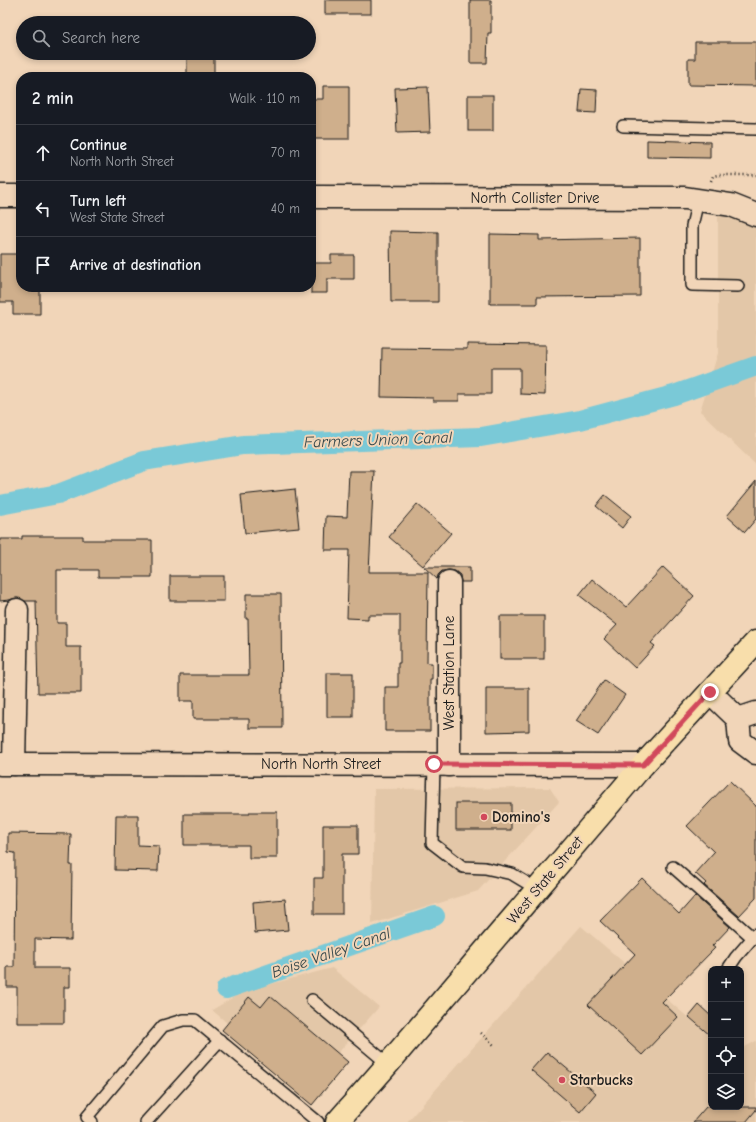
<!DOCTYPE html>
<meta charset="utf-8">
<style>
:root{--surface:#171b24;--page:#242831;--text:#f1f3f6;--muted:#9ea1a6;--line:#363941}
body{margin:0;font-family:"Comic Neue",sans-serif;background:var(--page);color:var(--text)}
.controls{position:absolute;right:12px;bottom:12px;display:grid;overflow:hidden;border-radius:8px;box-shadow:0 2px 6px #0003}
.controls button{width:36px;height:36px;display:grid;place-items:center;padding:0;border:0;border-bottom:1px solid var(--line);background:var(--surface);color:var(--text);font:20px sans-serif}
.stop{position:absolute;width:12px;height:12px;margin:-9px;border:3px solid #d1495b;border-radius:50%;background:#fff}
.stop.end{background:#d1495b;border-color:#fff;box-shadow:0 1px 4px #0008}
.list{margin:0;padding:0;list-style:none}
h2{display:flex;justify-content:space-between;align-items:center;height:52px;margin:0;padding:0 16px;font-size:17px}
h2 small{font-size:13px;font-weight:400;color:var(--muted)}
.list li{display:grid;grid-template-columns:26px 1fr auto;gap:12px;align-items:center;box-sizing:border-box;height:56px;padding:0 16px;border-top:1px solid var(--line)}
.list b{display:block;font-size:15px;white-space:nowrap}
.list p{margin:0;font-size:13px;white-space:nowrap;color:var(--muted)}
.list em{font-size:13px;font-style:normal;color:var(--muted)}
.icon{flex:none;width:22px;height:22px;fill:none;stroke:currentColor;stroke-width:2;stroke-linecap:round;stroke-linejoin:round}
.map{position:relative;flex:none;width:756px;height:1122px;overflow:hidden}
.search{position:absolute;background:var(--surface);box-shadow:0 2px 6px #0003;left:16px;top:16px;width:300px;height:44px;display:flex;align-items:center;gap:10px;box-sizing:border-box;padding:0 14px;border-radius:22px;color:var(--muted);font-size:15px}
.panel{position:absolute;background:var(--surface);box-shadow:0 2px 6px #0003;left:16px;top:72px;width:300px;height:220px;border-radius:16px}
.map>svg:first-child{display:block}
.built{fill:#e3c7a8}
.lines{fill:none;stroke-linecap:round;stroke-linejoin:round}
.canal{stroke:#7ac9d7;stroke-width:20}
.building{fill:#cfaf8c;stroke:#1c1c1c}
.service-casing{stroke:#1c1c1c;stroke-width:14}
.minor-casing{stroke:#1c1c1c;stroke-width:25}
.tertiary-casing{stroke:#1c1c1c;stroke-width:25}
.primary-casing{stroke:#1c1c1c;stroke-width:25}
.path{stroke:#1c1c1c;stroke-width:2.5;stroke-dasharray:1 3;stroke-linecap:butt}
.service{stroke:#f1d5b8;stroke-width:11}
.minor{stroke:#f1d5b8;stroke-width:22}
.tertiary{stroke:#f1d5b8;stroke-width:22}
.primary{stroke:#f8deab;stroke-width:22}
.route{stroke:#d1495b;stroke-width:5}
.poi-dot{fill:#d1495b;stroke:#f1d5b8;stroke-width:1.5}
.labels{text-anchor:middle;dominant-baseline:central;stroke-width:4;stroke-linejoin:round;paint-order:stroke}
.street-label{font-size:15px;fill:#1c1c1c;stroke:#f1d5b8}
.poi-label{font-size:15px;font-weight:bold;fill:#1c1c1c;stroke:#f1d5b8;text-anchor:start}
.water-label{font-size:16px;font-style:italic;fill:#34474b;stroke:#f1d5b8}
</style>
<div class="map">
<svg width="756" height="1122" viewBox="0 0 756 1122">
<rect width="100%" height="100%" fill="#f1d5b8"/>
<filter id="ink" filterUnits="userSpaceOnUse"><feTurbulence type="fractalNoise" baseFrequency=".025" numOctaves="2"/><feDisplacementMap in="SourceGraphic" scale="8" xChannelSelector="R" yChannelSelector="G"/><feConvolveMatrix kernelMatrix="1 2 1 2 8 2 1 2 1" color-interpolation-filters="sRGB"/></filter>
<g filter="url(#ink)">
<g class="built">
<path d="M718,215h38v250l-56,-54 18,-58z"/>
<path d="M550,788l9,14 -81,89 -106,33 2,-135z"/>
<path d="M581,926l130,111v70h30v-58l15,-8v81h-349z"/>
<path d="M332,968l47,39 -74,83 -93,-80 32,-19z"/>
</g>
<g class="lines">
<g class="canal">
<path d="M0,505l58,-11 86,-33 99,-16 238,-8 99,-17 94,-25 82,-29"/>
<path d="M226,989l209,-73"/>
</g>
</g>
<g class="building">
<rect x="325" y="0" width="46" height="14"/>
<path d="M470,0h21v33h-3l-1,30h-17z"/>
<path d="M695,42h61v44l-68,-1v-26h7z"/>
<rect x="187" y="53" width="27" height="24"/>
<path d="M323,86h26v53h-38v-40h12z"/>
<path d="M428,87l2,45 -33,1 -2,-45z"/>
<path d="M581,89l16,1 -1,23 -17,-1z"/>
<rect x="468" y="95" width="25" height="36"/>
<path d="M647,140l63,2v16l-63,-1z"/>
<path d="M390,231l48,1v70h-47z"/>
<path d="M490,234l49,1v5l101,-2v58l-103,1v7h-47z"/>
<path d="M0,254h21v33h19v27h-27v-12h-13z"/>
<path d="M331,255h23v24h-27v14h-16v-30h20z"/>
<path d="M467,344l79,1 -1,50 -25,-1v-26h-29v26h-32v7h-26v-3l-52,-1 1,-49 85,1z"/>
<path d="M349,471h25l-5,101h59l-1,91h5v16h-2v52h-45v-44h13v-24h2v-48h-32v4l-21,-1 2,-68h-24l1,-34 21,1z"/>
<path d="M756,481v38l-11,13 -18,-16z"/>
<path d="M295,489l4,39 -54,5 -4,-38z"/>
<path d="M605,495l26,21 -9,12 -26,-22z"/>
<path d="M417,504l34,29 -28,33 -34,-29z"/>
<path d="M22,536h61v4h69v37h-54v-7h-41v53h9v24h15v46h-43l-2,-92h-11l-8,-3 -8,2 -9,1v-62h22z"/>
<path d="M424,567h46v15h-9l-1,-7 -5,-4 -6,-1 -7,1 -4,4 -1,4z"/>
<path d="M663,567l31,29 -43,47 4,3 -20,22 -31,-29 13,-14 -38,-30 13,-16 34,28z"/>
<rect x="170" y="576" width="54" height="25"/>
<path d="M246,594h35l1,134h-33v-9h-56v-18h-13v-26h69l-1,-56h-2z"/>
<rect x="500" y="616" width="44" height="43"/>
<rect x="327" y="673" width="26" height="44"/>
<path d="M604,680l21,15 -27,40 -22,-14z"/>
<path d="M486,688h43v43l-43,1z"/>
<path d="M730,781l26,25v92l-17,18 -35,-31 2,-2 -11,-10 19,-21 -27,-26z"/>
<rect x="456" y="803" width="55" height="27"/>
<path d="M249,812h28v46h-28v-13h-65v-31h65z"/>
<path d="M116,815h22v30l21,1 -1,25 -43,-1z"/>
<path d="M323,825h35v29h-16v60h-28v-36h9z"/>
<path d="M8,833l63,1 -1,31h2l-1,75 -36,-1v29h35v19h-6v36h-47v-36h-10v-20h7l1,-114 -7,-1z"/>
<path d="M642,878l37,36 16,-18 35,31 -18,19 3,2 -53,54 16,15 -36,38 -54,-50 47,-51 -35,-33z"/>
<path d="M285,899l3,31 -33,3 -2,-31z"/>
<path d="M270,996l78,66 -36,43 -90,-75 27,-33 12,10z"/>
<path d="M699,1005l12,11v20l-22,-19z"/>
<path d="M547,1052l49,41 -16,19 -49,-42z"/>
<path d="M706,1107h50v3l-10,12h-53z"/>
</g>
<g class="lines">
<g class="service-casing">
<g id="service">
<path d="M623,126l133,3"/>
<path d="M698,200l-6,26v59l46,1"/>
<path d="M434,765l-2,78 31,24 22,1 27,6 25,15"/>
<path d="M673,867l80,71"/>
<path d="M728,969l8,-12 20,-23"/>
<path d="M312,1000l76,64"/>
<path d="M92,1122l-5,-5 76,-91 20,-6h12l123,102"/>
<path d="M146,1122l74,-82"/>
</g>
</g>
<g class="minor-casing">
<g id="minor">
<path d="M449,582v183"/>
<path d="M710,692l28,27"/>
<path d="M756,713l-18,6 2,22 16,12"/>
<path d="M0,764l643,1"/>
<path d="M14,764l3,-154"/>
</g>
</g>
<g class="tertiary-casing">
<g id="tertiary">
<path d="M0,196h21"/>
<path d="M311,197l374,1 46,7 25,10"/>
</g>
</g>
<g class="primary-casing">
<path id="primary" d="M337,1122l51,-58 255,-299 113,-123"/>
</g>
<g class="path">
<path d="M711,181l2,-5 5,-1h38"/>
<path d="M481,1033l14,13"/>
</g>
<use href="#service" class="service"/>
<use href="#minor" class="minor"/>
<use href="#tertiary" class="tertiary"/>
<use href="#primary" class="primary"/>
</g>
</g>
<g class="lines" filter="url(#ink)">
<path class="route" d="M434,764l209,1 67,-73"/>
</g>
<g class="poi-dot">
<circle cx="484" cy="817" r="4"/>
<circle cx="562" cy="1080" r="4"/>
</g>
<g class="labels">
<g class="street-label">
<text x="535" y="198">North Collister Drive</text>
<text transform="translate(449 673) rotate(-90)">West Station Lane</text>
<text x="321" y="764">North North Street</text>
<text transform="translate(545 880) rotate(-50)">West State Street</text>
</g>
<g class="poi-label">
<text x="492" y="817">Domino's</text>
<text x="570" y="1080">Starbucks</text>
</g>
<g class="water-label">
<text transform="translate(378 440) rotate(-2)">Farmers Union Canal</text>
<text transform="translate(331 953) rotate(-19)">Boise Valley Canal</text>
</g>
</g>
</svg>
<div class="controls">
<button>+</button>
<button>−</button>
<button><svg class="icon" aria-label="locate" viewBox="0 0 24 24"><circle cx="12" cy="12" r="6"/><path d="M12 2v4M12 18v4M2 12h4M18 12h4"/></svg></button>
<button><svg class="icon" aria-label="layers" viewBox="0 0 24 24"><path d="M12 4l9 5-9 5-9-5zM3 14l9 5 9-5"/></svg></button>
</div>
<div class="stop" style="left:434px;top:764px"></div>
<div class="stop end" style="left:710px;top:692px"></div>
<div class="search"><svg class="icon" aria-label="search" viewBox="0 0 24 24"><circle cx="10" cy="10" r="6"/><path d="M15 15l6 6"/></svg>Search here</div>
<section class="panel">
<h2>2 min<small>Walk · 110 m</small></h2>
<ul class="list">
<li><svg class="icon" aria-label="ahead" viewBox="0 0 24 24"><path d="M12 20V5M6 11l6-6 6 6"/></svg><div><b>Continue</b><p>North North Street</p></div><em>70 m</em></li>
<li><svg class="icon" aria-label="left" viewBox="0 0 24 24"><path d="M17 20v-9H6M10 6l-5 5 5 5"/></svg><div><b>Turn left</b><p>West State Street</p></div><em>40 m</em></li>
<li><svg class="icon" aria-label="arrive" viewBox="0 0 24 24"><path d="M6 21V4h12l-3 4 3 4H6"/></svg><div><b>Arrive at destination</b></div></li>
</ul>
</section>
</div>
